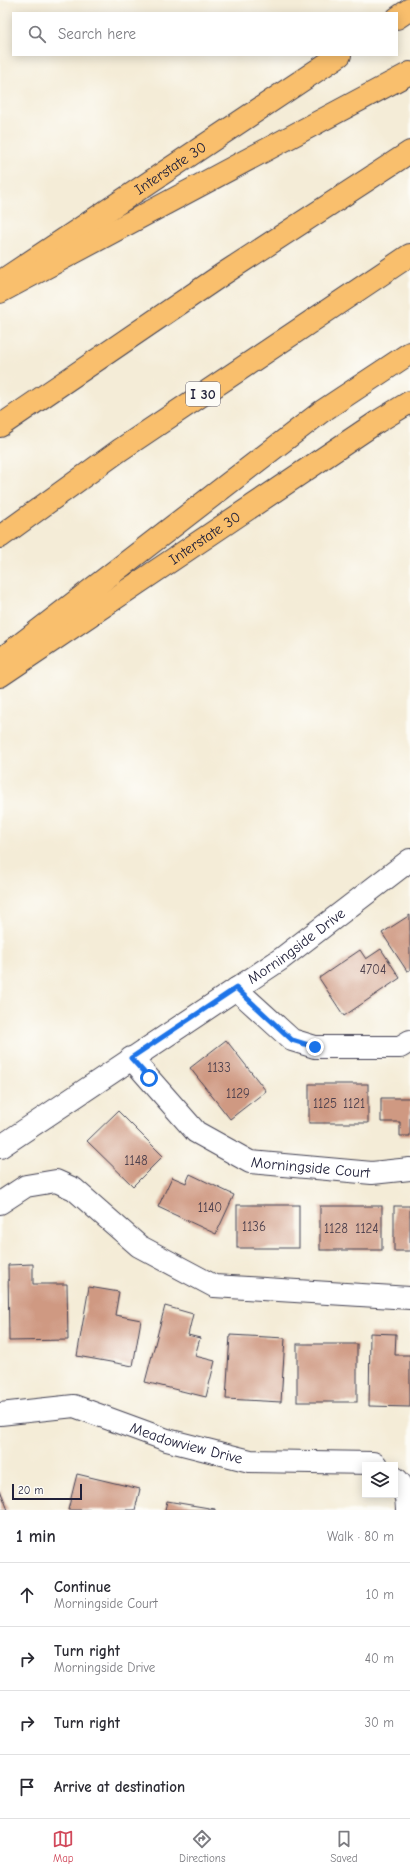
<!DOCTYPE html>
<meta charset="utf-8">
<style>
:root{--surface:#fff;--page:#f2f2f3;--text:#2b2b33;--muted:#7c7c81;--line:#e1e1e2;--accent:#d1495b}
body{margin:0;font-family:"Comic Neue",sans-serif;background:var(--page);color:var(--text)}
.controls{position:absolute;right:12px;bottom:12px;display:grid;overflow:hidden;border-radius:0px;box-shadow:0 2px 10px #0003}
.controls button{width:36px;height:36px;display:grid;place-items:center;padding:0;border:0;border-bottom:1px solid var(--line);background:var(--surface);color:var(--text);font:20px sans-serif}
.scale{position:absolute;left:12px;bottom:10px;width:70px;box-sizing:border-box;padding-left:4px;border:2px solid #22223b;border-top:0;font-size:11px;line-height:14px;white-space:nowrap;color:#22223b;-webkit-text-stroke:3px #fdfcf7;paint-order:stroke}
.stop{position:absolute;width:12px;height:12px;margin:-9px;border:3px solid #1a73e8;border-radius:50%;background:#fff}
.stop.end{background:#1a73e8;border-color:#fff;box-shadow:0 1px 4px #0008}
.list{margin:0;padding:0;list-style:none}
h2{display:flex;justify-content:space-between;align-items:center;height:52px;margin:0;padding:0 16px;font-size:17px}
h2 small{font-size:13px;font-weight:400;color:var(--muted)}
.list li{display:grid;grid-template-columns:26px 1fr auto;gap:12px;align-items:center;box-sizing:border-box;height:64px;padding:0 16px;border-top:1px solid var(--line)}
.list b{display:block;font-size:15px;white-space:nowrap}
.list p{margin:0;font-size:13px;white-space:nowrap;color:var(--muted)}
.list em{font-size:13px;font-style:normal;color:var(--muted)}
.icon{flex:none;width:22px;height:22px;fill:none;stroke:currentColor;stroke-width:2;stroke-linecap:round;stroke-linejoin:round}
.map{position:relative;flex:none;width:410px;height:1510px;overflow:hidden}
.search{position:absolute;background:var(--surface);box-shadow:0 2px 10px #0003;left:12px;right:12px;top:12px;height:44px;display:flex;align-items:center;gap:10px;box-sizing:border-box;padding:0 14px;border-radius:0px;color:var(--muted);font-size:15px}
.sheet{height:308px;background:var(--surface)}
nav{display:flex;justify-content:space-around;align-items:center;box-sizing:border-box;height:56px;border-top:1px solid var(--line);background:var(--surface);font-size:11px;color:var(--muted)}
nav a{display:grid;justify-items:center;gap:2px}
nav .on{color:var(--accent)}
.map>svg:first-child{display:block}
.building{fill:#cf9982}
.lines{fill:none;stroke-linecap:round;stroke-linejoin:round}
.minor-casing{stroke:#424052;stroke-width:24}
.major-casing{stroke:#424052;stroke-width:24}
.highway-casing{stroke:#424052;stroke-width:24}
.minor{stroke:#fff;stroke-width:22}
.major{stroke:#f9bf6d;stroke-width:22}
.highway{stroke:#f9bf6d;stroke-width:22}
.route{stroke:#1a73e8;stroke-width:5}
.labels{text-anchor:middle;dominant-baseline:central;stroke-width:3.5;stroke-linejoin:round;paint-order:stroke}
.number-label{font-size:13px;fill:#4d404d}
.shield{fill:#fdfcf7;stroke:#646373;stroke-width:1}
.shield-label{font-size:14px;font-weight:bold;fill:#22223b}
.street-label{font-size:15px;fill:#22223b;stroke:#fdfcf7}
</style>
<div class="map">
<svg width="410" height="1510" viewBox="0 0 410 1510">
<rect width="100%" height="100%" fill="#fdfcf7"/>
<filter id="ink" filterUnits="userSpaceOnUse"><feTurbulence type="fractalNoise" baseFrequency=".025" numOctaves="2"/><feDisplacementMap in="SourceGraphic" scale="8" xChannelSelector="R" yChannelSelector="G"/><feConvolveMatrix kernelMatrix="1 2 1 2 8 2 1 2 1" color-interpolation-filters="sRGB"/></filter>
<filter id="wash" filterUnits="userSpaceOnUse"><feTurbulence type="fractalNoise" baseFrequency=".012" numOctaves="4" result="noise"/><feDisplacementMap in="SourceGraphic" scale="16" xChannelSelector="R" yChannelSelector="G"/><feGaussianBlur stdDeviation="0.9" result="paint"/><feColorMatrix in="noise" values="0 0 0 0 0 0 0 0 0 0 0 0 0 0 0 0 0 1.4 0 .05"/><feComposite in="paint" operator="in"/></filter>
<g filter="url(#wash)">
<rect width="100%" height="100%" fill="#f4ecd7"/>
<g id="blocks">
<g class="building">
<path d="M410,915v55l-3,1 -25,-38z"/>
<path d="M381,949l19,29 -56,38 -25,-38 41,-28 6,9z"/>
<path d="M226,1040l40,51 -36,28 -40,-51z"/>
<rect x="309" y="1084" width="59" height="39"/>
<path d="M381,1098h29v38h-10v-14h-19z"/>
<path d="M118,1111l45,45 -30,30 -46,-45z"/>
<path d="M190,1174l44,21 -18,39 -58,-27 14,-30 14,6z"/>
<rect x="237" y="1205" width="62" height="43"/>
<rect x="320" y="1206" width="62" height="44"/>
<rect x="394" y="1206" width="16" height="45"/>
<path d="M33,1264v20h34l1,56 -59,1 -1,-76z"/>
<path d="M89,1287l30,5 -4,23 26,5 -8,46 -56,-10z"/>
<path d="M165,1306l28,8 -5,21 12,3 -5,18 20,5 -9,36 -61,-15z"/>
<path d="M370,1333l26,1 -1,21h15v52l-41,-1z"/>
<path d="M230,1335l55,3 -4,64 -55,-3z"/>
<rect x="297" y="1344" width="60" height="58"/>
<path d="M77,1474l63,15 -5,21h-67z"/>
<path d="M0,1490l8,20h-8z"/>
<path d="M167,1501l48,8v1h-50z"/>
</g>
</g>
</g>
<g filter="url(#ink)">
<use href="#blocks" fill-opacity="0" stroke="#424052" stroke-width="1"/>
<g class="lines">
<g class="minor-casing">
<g id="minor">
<path d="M236,989l56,51 23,7h85l10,-6"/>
<path id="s1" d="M131,1058l65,74 54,30 122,11 38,-4"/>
<path id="s2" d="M0,1147l281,-188 129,-99"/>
<path d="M0,1203l26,-17 30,-5 18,8 65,57 75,40 196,12"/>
<path id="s3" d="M0,1414l74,-8 93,34 83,21 123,2 3,2"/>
<path d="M395,1478c9,6 12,21 12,32"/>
</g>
</g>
<g class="major-casing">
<g id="major">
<path d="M397,18l13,-9"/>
<path id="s4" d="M0,282l340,-227"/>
<path id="s5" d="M0,676l377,-254 33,-20"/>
</g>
</g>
<g class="highway-casing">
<g id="highway">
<path d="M0,292l410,-219"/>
<path d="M0,426l223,-152 187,-122"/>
<path d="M0,537l120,-87 290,-195"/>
<path d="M0,660l321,-248 89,-59"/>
</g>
</g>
<use href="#minor" class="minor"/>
<use href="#major" class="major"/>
<use href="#highway" class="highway"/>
</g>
</g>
<g class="lines" filter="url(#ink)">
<path class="route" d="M149,1078l-18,-20 105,-70 56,52 23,7"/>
</g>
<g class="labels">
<g class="number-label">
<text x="373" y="969">4704</text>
<text x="219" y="1067">1133</text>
<text x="238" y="1093">1129</text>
<text x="325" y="1103">1125</text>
<text x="354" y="1103">1121</text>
<text x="136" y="1160">1148</text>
<text x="210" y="1207">1140</text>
<text x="254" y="1226">1136</text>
<text x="336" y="1228">1128</text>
<text x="367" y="1228">1124</text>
</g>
<rect class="shield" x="186" y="382" width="34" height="24" rx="3"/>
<g class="shield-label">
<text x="203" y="394">I 30</text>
</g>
<g class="street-label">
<text stroke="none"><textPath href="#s4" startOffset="205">Interstate 30</textPath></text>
<text stroke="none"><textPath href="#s5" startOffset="247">Interstate 30</textPath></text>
<text stroke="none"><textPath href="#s2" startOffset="358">Morningside Drive</textPath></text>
<text stroke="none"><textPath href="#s1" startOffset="221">Morningside Court</textPath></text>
<text stroke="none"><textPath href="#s3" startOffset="193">Meadowview Drive</textPath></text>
</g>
</g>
</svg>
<div class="controls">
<button><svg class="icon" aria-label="layers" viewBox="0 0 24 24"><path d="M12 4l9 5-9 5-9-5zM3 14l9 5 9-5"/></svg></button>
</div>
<div class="scale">20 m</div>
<div class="stop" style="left:149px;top:1078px"></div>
<div class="stop end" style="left:315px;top:1047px"></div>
<div class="search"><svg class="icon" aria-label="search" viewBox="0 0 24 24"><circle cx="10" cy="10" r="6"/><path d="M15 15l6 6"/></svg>Search here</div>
</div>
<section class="sheet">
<h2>1 min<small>Walk · 80 m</small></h2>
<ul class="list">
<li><svg class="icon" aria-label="ahead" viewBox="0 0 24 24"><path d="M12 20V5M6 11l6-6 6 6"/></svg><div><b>Continue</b><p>Morningside Court</p></div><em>10 m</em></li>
<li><svg class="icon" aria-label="right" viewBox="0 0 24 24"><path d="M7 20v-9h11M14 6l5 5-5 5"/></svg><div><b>Turn right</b><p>Morningside Drive</p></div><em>40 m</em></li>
<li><svg class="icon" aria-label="right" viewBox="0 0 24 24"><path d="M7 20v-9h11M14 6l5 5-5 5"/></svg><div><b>Turn right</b></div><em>30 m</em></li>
<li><svg class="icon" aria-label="arrive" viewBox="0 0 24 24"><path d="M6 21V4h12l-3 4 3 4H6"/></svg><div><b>Arrive at destination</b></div></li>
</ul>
</section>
<nav>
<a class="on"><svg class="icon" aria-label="map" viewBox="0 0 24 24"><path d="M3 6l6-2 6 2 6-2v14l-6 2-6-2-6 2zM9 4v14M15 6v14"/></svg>Map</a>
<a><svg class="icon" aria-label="directions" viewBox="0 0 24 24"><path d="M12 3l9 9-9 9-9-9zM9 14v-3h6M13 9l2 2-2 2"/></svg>Directions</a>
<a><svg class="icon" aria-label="saved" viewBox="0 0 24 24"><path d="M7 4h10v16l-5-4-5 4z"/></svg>Saved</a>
</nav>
